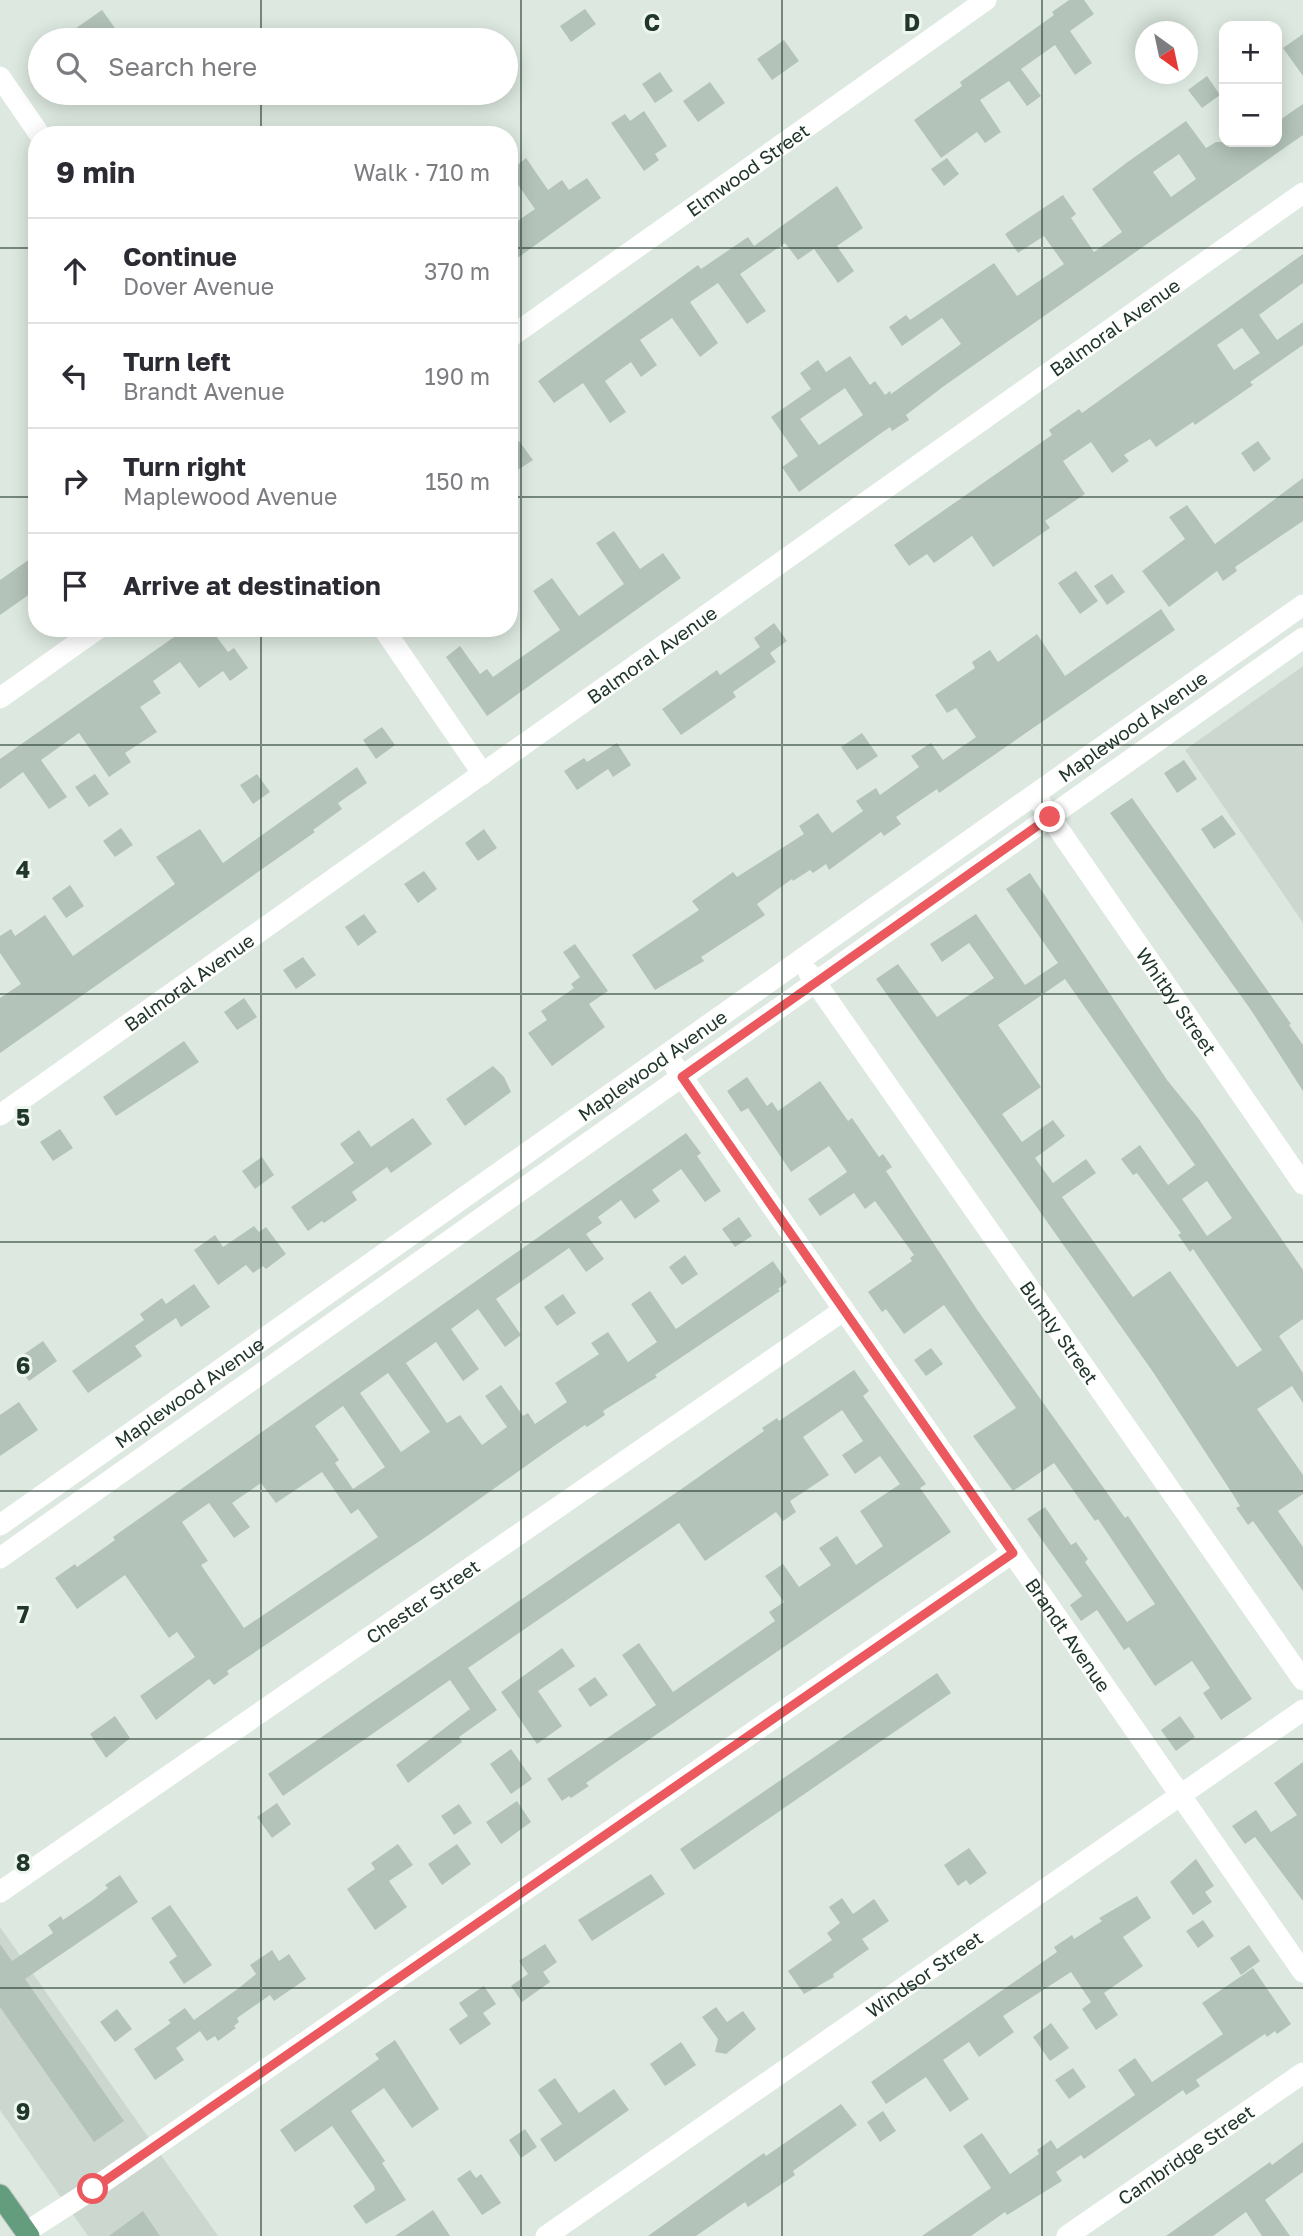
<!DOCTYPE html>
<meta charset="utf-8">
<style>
:root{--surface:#fff;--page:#f7f7f7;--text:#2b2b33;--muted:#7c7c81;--line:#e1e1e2}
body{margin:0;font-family:"Golos Text",sans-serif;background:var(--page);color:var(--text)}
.controls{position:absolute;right:21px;top:21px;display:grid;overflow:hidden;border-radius:14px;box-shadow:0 4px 18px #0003}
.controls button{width:63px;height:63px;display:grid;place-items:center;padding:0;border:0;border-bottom:2px solid var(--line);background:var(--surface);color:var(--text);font:35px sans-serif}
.compass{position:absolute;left:1135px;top:21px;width:63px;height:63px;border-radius:50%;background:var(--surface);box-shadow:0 4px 18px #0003;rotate:147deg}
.stop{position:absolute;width:21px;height:21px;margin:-16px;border:5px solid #eb595f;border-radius:50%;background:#fff}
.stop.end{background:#eb595f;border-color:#fff;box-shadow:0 2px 7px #0008}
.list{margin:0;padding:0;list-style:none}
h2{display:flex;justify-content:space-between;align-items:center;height:91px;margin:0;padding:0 28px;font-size:30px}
h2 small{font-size:23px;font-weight:400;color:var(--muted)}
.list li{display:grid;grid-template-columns:46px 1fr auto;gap:21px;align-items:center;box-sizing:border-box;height:105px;padding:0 28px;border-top:2px solid var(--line)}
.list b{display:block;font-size:26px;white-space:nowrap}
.list p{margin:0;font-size:23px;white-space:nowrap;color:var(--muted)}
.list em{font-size:23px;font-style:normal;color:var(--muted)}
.icon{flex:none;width:38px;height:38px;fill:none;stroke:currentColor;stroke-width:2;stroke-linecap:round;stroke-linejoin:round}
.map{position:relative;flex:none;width:1303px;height:2236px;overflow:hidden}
.search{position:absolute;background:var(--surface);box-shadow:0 4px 18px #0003;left:28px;top:28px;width:490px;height:77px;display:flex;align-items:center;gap:18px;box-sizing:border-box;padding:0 24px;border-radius:38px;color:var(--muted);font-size:26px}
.panel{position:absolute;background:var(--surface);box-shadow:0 4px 18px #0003;left:28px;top:126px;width:490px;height:511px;border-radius:28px}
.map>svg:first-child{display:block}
.built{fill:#ccd8cf}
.building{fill:#b3c3b9;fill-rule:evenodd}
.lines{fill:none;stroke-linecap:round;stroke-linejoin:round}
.major-casing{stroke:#c1c7c3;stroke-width:23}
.minor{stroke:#fff;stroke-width:21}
.major{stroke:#649c7e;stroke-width:21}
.route{stroke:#eb595f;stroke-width:9}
.grid{fill:none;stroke:#20372a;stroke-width:2;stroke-opacity:0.55}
.labels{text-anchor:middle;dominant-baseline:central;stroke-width:6;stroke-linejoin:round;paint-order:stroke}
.street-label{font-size:19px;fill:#20372a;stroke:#edf6ef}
.grid-label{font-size:23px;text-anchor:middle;font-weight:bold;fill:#20372a;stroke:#edf6ef;stroke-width:6;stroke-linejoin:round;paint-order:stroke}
</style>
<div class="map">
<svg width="1303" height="2236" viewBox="0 0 1303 2236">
<rect width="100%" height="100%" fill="#dde9e0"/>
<g class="built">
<path d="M1303,666v257l-118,-173z"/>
<path d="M0,1927l218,309h-130l-88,-126z"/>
</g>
<g class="building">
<path d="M1069,0h15l10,14 -24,17 22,32 -17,12 -20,-30 -34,24 20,27 -14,10 -18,-25 -29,19 21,32 -16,11 -8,-11 -36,26 -27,-38 48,-34 -2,-4 94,-67 -2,-3z"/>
<path d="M585,9l11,15 -25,18 -11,-16z"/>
<path d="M102,10l15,21 -13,9h-45z"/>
<path d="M1303,34v42l-20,-28z"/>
<path d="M784,40l15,21 -27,19 -15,-21z"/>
<path d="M660,72l13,19 -18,12 -13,-19z"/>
<path d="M1207,76l13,19 -18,13 -14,-18z"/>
<path d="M710,82l15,21 -27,19 -15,-21z"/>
<path d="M1303,104v31l-359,251 -38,29 3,5 -17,11 -2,-4 -13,9 -78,56 -17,-25 16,-11 -27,-39 40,-28 -11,-16 18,-13 8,12 24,-16 20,29 5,-4 10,14 5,-4 1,3 70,-50 -19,-26 -40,28 -13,-19 17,-12 4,5 84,-57 23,33 47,-32 -20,-28 -26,17 -13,-19 58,-39 13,19 -5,4 23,34 28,-20 -30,-43 37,-28 57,-40 20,27 10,-6h61v-20zM1179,154l17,25 -25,18 -18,-25zM845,388l18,27 -44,30 -19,-26z"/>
<path d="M644,111l23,35 -12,8 4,6 -15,11 -33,-48 14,-9 5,7z"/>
<path d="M526,158l22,32 14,-10 7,10 18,-12 14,20 -92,66v-37l26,-18 -26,-37z"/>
<path d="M947,158l12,16 -15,12 -13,-17z"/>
<path d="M837,186l26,42 -26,18 17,25 -16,12 -24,-34 -16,11 -13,-17 -45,31 26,37 -19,13 -29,-41 -28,19 28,41 -18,14 -28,-39 -32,22 17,25 -16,12 -10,-15 -26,19 21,31 -16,11 -27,-40 -29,20 -16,-22 160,-116 3,4 47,-32 6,9z"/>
<path d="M1303,254v29l-44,32 18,25 26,-18v23l-53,37 3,3 -58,40 -2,-3 -37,25 -6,-8 -26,16 5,6 -17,12 -21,-31 -28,19 22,33 -40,27 5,7 -57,39 -21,-31 -38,27 -7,-9 -18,12 -15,-21 158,-110 -3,-5 30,-21 3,4zM1242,328l18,25 -26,17 -17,-25z"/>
<path d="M519,441l14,19 -17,11 -7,-10v-13z"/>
<path d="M1258,441l13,18 -17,13 -13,-19z"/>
<path d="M1303,478v43l-68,46 2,4 -14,10 -6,-10 -48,36 -27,-36 43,-32 -16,-22 18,-12 28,39z"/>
<path d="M614,531l26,38 23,-16 18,25 -194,138 -41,-59 14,-11 20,28 7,-5 6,8 67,-47 -27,-39 19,-13 27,38 45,-32 -28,-41z"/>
<path d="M30,559l7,9v21l-37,26v-35z"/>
<path d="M1076,571l22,30 -18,13 -22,-31z"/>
<path d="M1112,574l13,18 -18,13 -13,-19z"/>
<path d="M1161,609l14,21 -236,163 -2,-4 -41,28 5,7 -17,12 -3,-4 -52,38 -3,-6 -13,9 -3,-3 -17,11 -1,-2 -35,25 8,11 -64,42 3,4 -49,29 -23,-35 67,-45 -7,-9 41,-29 4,5 67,-43 -5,-8 19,-13 14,20 31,-22 -7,-10 20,-13 4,7 39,-28 -8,-11 20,-13 12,17 33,-23 -20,-29 -9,5 -12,-18 40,-27 -3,-6 18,-12 8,12 39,-28 28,42z"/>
<path d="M774,623l13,18 -17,12 6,9 -43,30 3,5 -55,38 -19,-26 55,-39 3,5 40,-28 -6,-9z"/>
<path d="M187,628h23l18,24 6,-4 14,20 -18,13 -7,-10 -24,17 -19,-26 -27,19 8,12 -21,14 17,25 -32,21 6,9 -22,15 -30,-44 -38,27 26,37 -18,12 -26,-37 -23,17v-30z"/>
<path d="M382,727l13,18 -19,14 -13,-19z"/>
<path d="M862,733l16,23 -21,14 -16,-23z"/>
<path d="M617,743l14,22 -18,12 -5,-8 -31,21 -13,-19 20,-13 3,4z"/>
<path d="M1184,760l13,19 -20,14 -13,-20z"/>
<path d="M357,767l10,16 -29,20 4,6 -29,21 2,2 -315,221v-55l21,-14 -21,-31v-17l11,-7 4,7 30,-21 28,41 102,-72 -19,-27 14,-9 30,-19 23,34z"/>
<path d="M95,774l14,20 -20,13 -14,-20z"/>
<path d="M257,774l13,18 -17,12 -13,-19z"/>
<path d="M1132,798l159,226 -2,1 14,20v46l-52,-81 -141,-197z"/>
<path d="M1222,815l14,19 -22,15 -13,-20z"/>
<path d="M121,828l12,17 -18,12 -12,-16z"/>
<path d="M484,829l13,19 -19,13 -13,-18z"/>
<path d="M424,871l13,18 -19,14 -14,-19z"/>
<path d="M1030,873l137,207 31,38 105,152v49l-24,17 24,37v30l-11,-17 -35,23 46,66v19l-25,17 25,36v44l-50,-70 -5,4 -12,-17 4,-2 -8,-13 -79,-121 -277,-393 22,-15 39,53 57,-39 -25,-35 -27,19 -12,-18 46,-30 49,71 33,-22 -52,-74zM1065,979l130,186 -27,20 -28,-40 -19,14 12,16 4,-2 44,60 -3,2 12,17 3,-3 69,101 -25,17 -67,-96 -37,26 -71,-100 34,-24 -10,-14 -33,24 -18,-25 30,-22 -12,-16 -31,22 -20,-28 39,-27 -43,-62zM1207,1181l25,37 -25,18 -25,-37z"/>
<path d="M70,885l14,21 -18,12 -14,-20z"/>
<path d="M364,914l13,18 -19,14 -13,-19z"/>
<path d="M575,944l33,47 -19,13 16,23 -53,39 -24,-33 19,-13 -6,-9 33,-23 -3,-4 9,-7 -17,-25z"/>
<path d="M303,957l13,18 -20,14 -13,-19z"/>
<path d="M244,998l13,19 -20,13 -13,-18z"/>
<path d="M184,1041l15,21 -83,54 -13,-19z"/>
<path d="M493,1066l11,11 7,15 -46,34 -19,-27z"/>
<path d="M747,1077l20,29 5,-4 6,9 42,-30 28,40 4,-3 27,39 4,-3 9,13 -6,4 92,140 147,207 3,-2 124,183 -31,21 -18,-27 7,-5 -18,-27 -37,25 -26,-39 -5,3 -27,-40 -16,11 -11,-16 12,-9 -55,-77 18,-12 26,38 5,-3 12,17 -3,3 42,60 28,-18 -57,-85 -3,2 -41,-58 -41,28 -40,-55 43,-28 -72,-103 -40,29 -18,-25 -4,3 -14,-20 44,-31 -2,-3 4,-3 -39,-54 -10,8 -11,-16 -34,23 -12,-17 39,-27 -18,-26 -38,26 -43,-64 -7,4 -14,-21z"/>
<path d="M413,1118l19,26 -41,29 -4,-6 -35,25 5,8 -33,23 -2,-2 -14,10 -17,-24 63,-44 -14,-19 19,-14 12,17z"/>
<path d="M60,1129l13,19 -20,13 -13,-19z"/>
<path d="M686,1133l15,20 -4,3 24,35 -16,11 -24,-33 -29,21 8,11 -25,18 -14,-19 -23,17 4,6 -16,11 18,25 -18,13 -17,-24 -73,51 25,36 -16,12 -27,-38 -27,20 28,40 -16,12 -27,-39 -30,21 41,60 13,-8 22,30 25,-18 -22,-31 16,-11 22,31 5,-3 7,11 32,-22 -12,-19 44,-29 -8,-11 17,-11 20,30 29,-20 -26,-38 19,-13 26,38 97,-68 14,21 -9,7 2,2 -125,84 2,2 -54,34 2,4 -18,12 -2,-2 -31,21 -124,88 -203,137 2,3 -15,11 -5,-6 -53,41 -16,-24 55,-39 -18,-25 -8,6 -44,-63 -48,34 -22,-31 20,-14 2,3 38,-27 -2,-3zM388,1373l42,59 -29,20 -41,-59zM343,1406l42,61 -32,22 -18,-26 4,-3 -24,-34zM322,1472l29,42 7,-5 20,28 -134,91 -43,-63 7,-4 -26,-39 27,-19 25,35 16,-11 -18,-24 29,-20 15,20z"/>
<path d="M262,1157l12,18 -19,14 -13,-18z"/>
<path d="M739,1217l13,19 -17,11 -13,-18z"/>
<path d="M254,1226l5,6 7,-5 20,27 -20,15 -3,-3 -10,7 -7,-8 -28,20 -24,-35 21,-15 8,12z"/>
<path d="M685,1255l13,19 -16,11 -13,-18z"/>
<path d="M194,1284l16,23 -29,20 -5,-9 -41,28 7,10 -54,37 -16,-22 72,-51 -4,-6 22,-16 4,6z"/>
<path d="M563,1294l13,19 -19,13 -13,-19z"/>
<path d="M43,1341l14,20 -28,20 -15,-20z"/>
<path d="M931,1348l12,16 -17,12 -12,-16z"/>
<path d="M854,1370l15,21 -6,5 63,88 -6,4 31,44 -365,251 3,3 -18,12 -2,-2 -7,5 -15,-22 109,-74 -34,-50 17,-12 34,49 102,-71 -6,-9 15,-10 -19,-26 18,-12 16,23 32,-22 -12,-17 18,-12 19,29 27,-19 -23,-35 40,-27 -20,-28 -25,18 -13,-19 21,-14 -21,-31 -39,27 26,38 -39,26 6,11 -13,9 -7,-9 -71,49 -26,-38 -211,145 29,42 -38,27 3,5 -54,41 -12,-18 74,-56 -20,-29 -167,116 -15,-22 412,-284 84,-59 -2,-3 15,-10 2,3z"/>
<path d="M19,1402l19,28 -38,26v-41z"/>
<path d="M562,1648l13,18 -37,25 24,35 -25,18 -36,-52z"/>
<path d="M937,1673l14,20 -257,177 -14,-21z"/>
<path d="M595,1677l13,18 -18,12 -12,-18z"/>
<path d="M115,1716l15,22 -24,20 -16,-24z"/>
<path d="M1180,1716l15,21 -19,14 -15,-21z"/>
<path d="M511,1749l21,30 -21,15 -21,-30z"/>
<path d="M1303,1762v139l-48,-64 -10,7 -13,-18 24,-16 15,22 26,-17 -23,-32z"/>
<path d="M517,1801l14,21 -30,22 -15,-22z"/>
<path d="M277,1803l14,21 -19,14 -15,-21z"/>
<path d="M459,1804l13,19 -18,12 -13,-19z"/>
<path d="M398,1844l15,21 -24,16 18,26 -32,23 -28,-41 28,-20 -4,-6z"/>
<path d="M457,1844l14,20 -29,21 -14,-21z"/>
<path d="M969,1848l18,25 -17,12 -4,-5 -8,6 -14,-21z"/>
<path d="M1196,1859l18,27 -9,6 7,10 -19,13 -23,-33z"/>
<path d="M651,1874l14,20 -73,47 -14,-21z"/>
<path d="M120,1875l18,27 -113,77 99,142 -30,21 -94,-135v-63l12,17 41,-28 -5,-8 13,-9 2,4 28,-19 17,-13 -3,-3z"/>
<path d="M1137,1896l14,22 -28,19 20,29 -39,27 14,22 -22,15 -14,-21 9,-7 -20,-30 -68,44 11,16 -35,25 -10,-15 -26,18 26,39 -19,13 -24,-35 -40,27 -15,-22 186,-130 -3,-5 18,-12 2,4 28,-18 -3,-3z"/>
<path d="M842,1898l11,16 21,-15 15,22 -27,18 7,10 -36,25 1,3 -30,17 -16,-23 44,-31 -5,-7 13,-10 -11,-16z"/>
<path d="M170,1905l42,60 -28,19 -15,-22 8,-6 -26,-38z"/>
<path d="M1203,1920l11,16 -16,12 -12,-17z"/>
<path d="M545,1944l12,18 -14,10 7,10 -28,20 -11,-16 17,-12 -9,-13z"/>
<path d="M1249,1945l11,16 -19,14 -11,-17z"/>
<path d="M272,1950l7,11 10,-7 17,25 -32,22 -4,-6 -33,23 2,4 -5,4 2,2 -18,13 -3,-5 -8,5 -7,-10 -24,17 8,12 -29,20 -21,-31 37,-26 -3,-3 17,-12 9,12 45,-32 17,-14 -6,-9z"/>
<path d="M1253,1968l38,56 -14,10 -2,-3 -8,6 -2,-3 -69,46 4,6 -14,9 -3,-5 -99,69 -3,-4 -25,17 6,9 -55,34 -2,-3 -34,24h-49l69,-48 -28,-42 19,-13 28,41 29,-20 -2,-4 14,-10 6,9 78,-54 -17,-25 17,-12 17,24 71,-48 -21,-31z"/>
<path d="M484,1986l12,18 -13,9 8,11 -31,21 -11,-16 19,-13 -9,-13z"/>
<path d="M716,2007l11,15 16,-11 13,18 -30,25 -11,-2 3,-13 -16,-22z"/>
<path d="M117,2009l15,20 -17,13 -15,-20z"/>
<path d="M1051,2023l18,25 -19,13 -17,-24z"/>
<path d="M395,2040l44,69 -27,19 -28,-40 -33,23 34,50 -3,2 24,37 -40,24 -13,-18 22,-16 -1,-4 -42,-60 -37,26 -15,-22 99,-71 -4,-5z"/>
<path d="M681,2042l15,23 -31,21 -15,-22z"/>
<path d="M1073,2068l13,19 -17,12 -14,-19z"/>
<path d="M555,2078l24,35 35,-24 15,21 -74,52 -15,-23 22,-15 -24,-34z"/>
<path d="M841,2104l16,21 -64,46 2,4 -47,32 -3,-5 -49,34h-48l103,-74 13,-9 2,3z"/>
<path d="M883,2111l13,20 -16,11 -13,-20z"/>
<path d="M525,2129l12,18 -16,11 -12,-18z"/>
<path d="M1303,2142v30l-38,28 25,36h-28l-16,-24 -33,24h-47l104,-74 2,3z"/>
<path d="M470,2170l6,8 5,-4 20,29 -19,12 -25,-36z"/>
<path d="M433,2210l17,26h-55z"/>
<path d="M143,2211l17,25h-51z"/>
</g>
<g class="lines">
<g class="major-casing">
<path id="major" d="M0,2195l29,41"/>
</g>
<g class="minor">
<path d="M0,77l40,58"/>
<path id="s1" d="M509,338l477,-338"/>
<path d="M383,628l100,146"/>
<path d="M0,698l99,-70"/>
<path id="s2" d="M1042,805l261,379"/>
<path id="s3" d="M809,973l494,707"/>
<path id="s4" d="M674,1065l629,907"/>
<path id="s5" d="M0,1115l1303,-922"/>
<path id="s6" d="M0,1525l1303,-920"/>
<path d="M0,1558l1303,-920"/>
<path id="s7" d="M0,1892l844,-582"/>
<path d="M26,2232l67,-43 919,-636"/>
<path id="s8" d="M546,2236l757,-526"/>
<path id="s9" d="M1067,2236l236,-163"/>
</g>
<use href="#major" class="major"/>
</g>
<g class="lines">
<path class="route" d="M93,2189l920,-636 -331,-476 368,-260"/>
</g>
<path class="grid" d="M261,0v40M521,0v2236M782,0v2236M1042,0v2236M261,93v42M0,248h37M509,248h794M0,497h37M509,497h794M261,628v1608M0,745h1303M0,994h1303M0,1242h1303M0,1491h1303M0,1739h1303M0,1988h1303"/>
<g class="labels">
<g class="street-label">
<text stroke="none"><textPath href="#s1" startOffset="292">Elmwood Street</textPath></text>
<text stroke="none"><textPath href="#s5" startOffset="1365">Balmoral Avenue</textPath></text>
<text stroke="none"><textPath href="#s5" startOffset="798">Balmoral Avenue</textPath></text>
<text stroke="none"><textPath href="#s6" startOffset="1386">Maplewood Avenue</textPath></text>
<text stroke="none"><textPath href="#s5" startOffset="231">Balmoral Avenue</textPath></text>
<text stroke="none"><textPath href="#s2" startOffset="238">Whitby Street</textPath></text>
<text stroke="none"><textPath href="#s6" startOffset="798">Maplewood Avenue</textPath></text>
<text stroke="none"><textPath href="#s3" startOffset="438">Burnly Street</textPath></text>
<text stroke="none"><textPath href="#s6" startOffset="231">Maplewood Avenue</textPath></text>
<text stroke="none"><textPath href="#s7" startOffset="513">Chester Street</textPath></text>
<text stroke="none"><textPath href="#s4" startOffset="693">Brandt Avenue</textPath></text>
<text stroke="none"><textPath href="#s8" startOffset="460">Windsor Street</textPath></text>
<text stroke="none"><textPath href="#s9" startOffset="144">Cambridge Street</textPath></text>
</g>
</g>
<g class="grid-label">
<text x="652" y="31">C</text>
<text x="912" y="31">D</text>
<text x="23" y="878">4</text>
<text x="23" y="1126">5</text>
<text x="23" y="1374">6</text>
<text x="23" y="1623">7</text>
<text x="23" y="1871">8</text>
<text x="23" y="2120">9</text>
</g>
</svg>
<div class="controls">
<button>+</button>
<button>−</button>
</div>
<svg class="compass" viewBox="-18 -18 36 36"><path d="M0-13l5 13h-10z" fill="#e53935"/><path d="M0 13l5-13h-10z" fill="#7c7c81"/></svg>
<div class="stop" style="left:93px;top:2189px"></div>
<div class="stop end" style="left:1050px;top:817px"></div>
<div class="search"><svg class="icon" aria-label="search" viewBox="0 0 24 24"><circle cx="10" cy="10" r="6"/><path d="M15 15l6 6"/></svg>Search here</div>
<section class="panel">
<h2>9 min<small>Walk · 710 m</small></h2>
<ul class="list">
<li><svg class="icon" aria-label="ahead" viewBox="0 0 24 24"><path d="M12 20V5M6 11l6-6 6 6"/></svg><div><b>Continue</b><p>Dover Avenue</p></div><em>370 m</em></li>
<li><svg class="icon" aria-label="left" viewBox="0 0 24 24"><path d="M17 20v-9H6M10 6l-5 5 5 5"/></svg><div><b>Turn left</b><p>Brandt Avenue</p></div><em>190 m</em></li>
<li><svg class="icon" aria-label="right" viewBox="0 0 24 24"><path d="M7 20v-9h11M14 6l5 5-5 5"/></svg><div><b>Turn right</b><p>Maplewood Avenue</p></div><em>150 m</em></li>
<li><svg class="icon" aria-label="arrive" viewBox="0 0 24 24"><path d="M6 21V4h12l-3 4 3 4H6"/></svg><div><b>Arrive at destination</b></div></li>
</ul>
</section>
</div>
